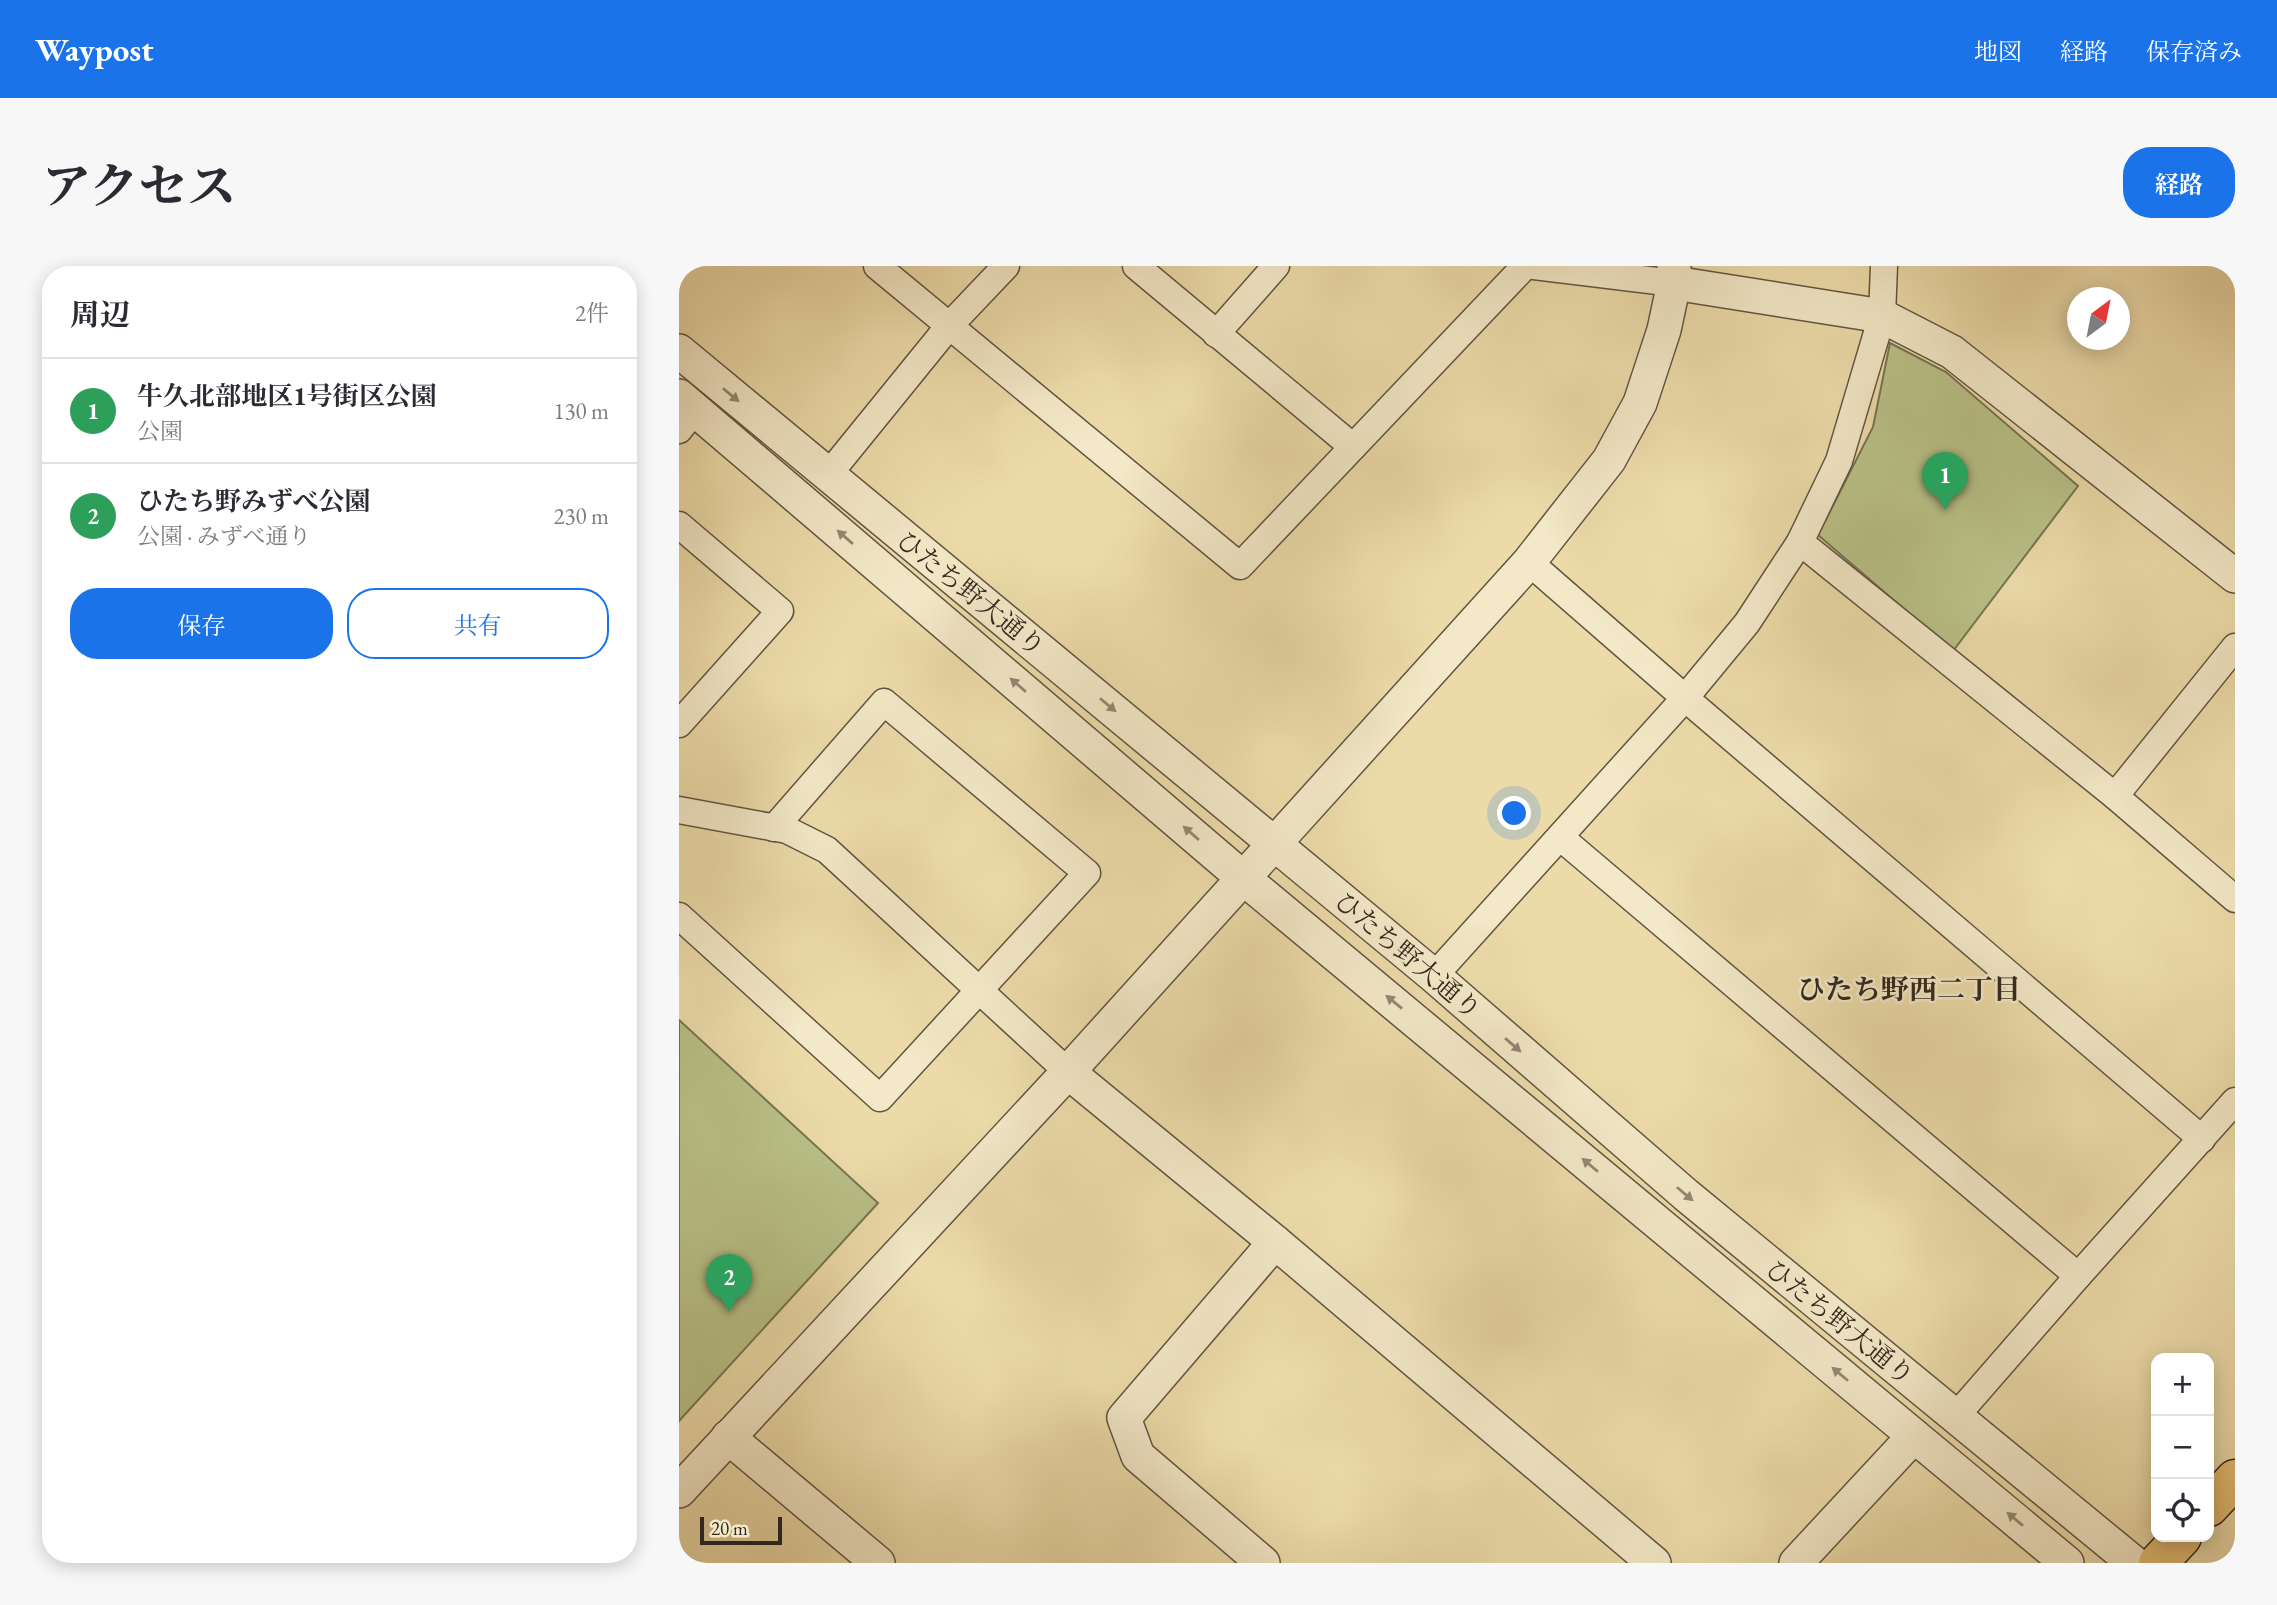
<!DOCTYPE html>
<html lang="ja">
<meta charset="utf-8">
<style>
:root{--surface:#fff;--page:#f7f7f7;--text:#2b2b33;--muted:#7c7c81;--line:#e1e1e2;--accent:#1a73e8}
body{margin:0;font-family:"EB Garamond","Noto Serif JP",serif;background:var(--page);color:var(--text)}
.controls{position:absolute;right:21px;bottom:21px;display:grid;overflow:hidden;border-radius:14px;box-shadow:0 4px 18px #0003}
.controls button{width:63px;height:63px;display:grid;place-items:center;padding:0;border:0;border-bottom:2px solid var(--line);background:var(--surface);color:var(--text);font:35px sans-serif}
.compass{position:absolute;left:1388px;top:21px;width:63px;height:63px;border-radius:50%;background:var(--surface);box-shadow:0 4px 18px #0003;rotate:32deg}
.scale{position:absolute;left:21px;bottom:18px;width:82px;box-sizing:border-box;padding-left:7px;border:4px solid #33281f;border-top:0;font-size:19px;line-height:24px;white-space:nowrap;color:#33281f;-webkit-text-stroke:5px #f3e8c7;paint-order:stroke}
.you{position:absolute;left:836px;top:548px;width:24px;height:24px;margin:-18px;border:5px solid #fff;border-radius:50%;background:#1a73e8;box-shadow:0 0 0 10px #1a73e833}
.badge{display:grid;place-items:center;width:46px;height:46px;border-radius:50%;background:var(--accent);color:#fff;font-size:23px;font-weight:700}
.pin{position:absolute;translate:-50% -58px;filter:drop-shadow(0 2px 4px #0008)}
.pin::after{content:'';position:absolute;top:37px;width:24px;height:21px;background:inherit;clip-path:polygon(0 0,100% 0,50% 100%)}
.list{margin:0;padding:0;list-style:none}
h2{display:flex;justify-content:space-between;align-items:center;height:91px;margin:0;padding:0 28px;font-size:30px}
h2 small{font-size:23px;font-weight:400;color:var(--muted)}
.list li{display:grid;grid-template-columns:46px 1fr auto;gap:21px;align-items:center;box-sizing:border-box;height:105px;padding:0 28px;border-top:2px solid var(--line)}
.list b{display:block;font-size:26px;white-space:nowrap}
.list p{margin:0;font-size:23px;white-space:nowrap;color:var(--muted)}
.list em{font-size:23px;font-style:normal;color:var(--muted)}
.actions{display:flex;gap:14px;padding:21px 28px}
.actions a{flex:1;padding:16px 0;border:2px solid var(--accent);border-radius:28px;text-align:center;font-size:24px;color:var(--accent)}
.actions .main{background:var(--accent);color:#fff}
.icon{flex:none;width:38px;height:38px;fill:none;stroke:currentColor;stroke-width:2;stroke-linecap:round;stroke-linejoin:round}
.map{position:relative;flex:none;width:1556px;height:1297px;overflow:hidden;border-radius:28px}
header{display:flex;align-items:center;gap:42px;box-sizing:border-box;height:98px;padding:0 35px;background:var(--accent);color:#fff}
header strong{font-size:33px}
nav{display:flex;gap:38px;margin-inline-start:auto;font-size:24px}
.intro{display:flex;align-items:center;justify-content:space-between;box-sizing:border-box;height:168px;padding:0 42px}
h1{margin:0;font-size:49px}
.button{padding:18px 32px;border-radius:28px;background:var(--accent);color:#fff;font-size:24px;font-weight:700}
main{display:flex;gap:42px;padding:0 42px}
aside{flex:1;background:var(--surface);border-radius:28px;box-shadow:0 4px 18px #0003}
.map>svg:first-child{display:block}
.green{fill:#b9c087;stroke:#767453;stroke-width:2}
.lines{fill:none;stroke-linecap:round;stroke-linejoin:round}
.minor-casing{stroke:#615542;stroke-width:29}
.tertiary-casing{stroke:#615542;stroke-width:36}
.trunk-casing{stroke:#33281f;stroke-width:41}
.minor{stroke:#f3e8c7;stroke-width:26}
.tertiary{stroke:#f3e8c7;stroke-width:33}
.trunk{stroke:#e6be74;stroke-width:38}
.oneway{fill:#938873}
.labels{text-anchor:middle;dominant-baseline:central;stroke-width:5;stroke-linejoin:round;paint-order:stroke}
.street-label{font-size:26px;fill:#33281f;stroke:#f3e8c7}
.neighbourhood-label{font-size:28px;font-weight:bold;fill:#33281f;stroke:#f3e8c7}
</style>
<header>
<strong>Waypost</strong>
<nav><a>地図</a><a>経路</a><a>保存済み</a></nav>
</header>
<div class="intro"><h1>アクセス</h1><a class="button">経路</a></div>
<main>
<aside>
<h2>周辺<small>2件</small></h2>
<ul class="list">
<li><span class="badge" style="background:#2e9e5b">1</span><div><b>牛久北部地区1号街区公園</b><p>公園</p></div><em>130 m</em></li>
<li><span class="badge" style="background:#2e9e5b">2</span><div><b>ひたち野みずべ公園</b><p>公園 · みずべ通り</p></div><em>230 m</em></li>
</ul>
<div class="actions"><a class="main">保存</a><a>共有</a></div>
</aside>
<div class="map">
<svg width="1556" height="1297" viewBox="0 0 1556 1297">
<rect width="100%" height="100%" fill="#ecdba9"/>
<filter id="stains"><feTurbulence type="fractalNoise" baseFrequency=".00286" numOctaves="4"/><feColorMatrix values="0 0 0 0 .2 0 0 0 0 .09 0 0 0 0 .02 0 0 0 .5 -.17"/></filter>
<radialGradient id="worn" r=".72"><stop offset=".6" stop-color="#630" stop-opacity="0"/><stop offset="1" stop-color="#630" stop-opacity=".3"/></radialGradient>
<g class="green">
<path d="M1211,77l56,29 132,114 -125,165 -135,-116 55,-108z"/>
<path d="M0,754l199,183 -199,218z"/>
</g>
<g class="lines">
<g class="minor-casing">
<g id="minor">
<path d="M198,0l363,300 285,-300"/>
<path d="M457,0l217,181"/>
<path d="M855,0l140,17"/>
<path d="M537,68l60,-68"/>
<path d="M0,164l16,-20"/>
<path d="M149,209l121,-149 57,-60"/>
<path d="M0,259l101,86 -101,113"/>
<path d="M1121,276l315,254 120,103"/>
<path d="M850,296l156,136 517,441"/>
<path d="M1436,530l120,-149"/>
<path d="M0,544l108,20 40,20 241,222"/>
<path d="M881,571l518,439"/>
<path d="M0,650l201,182 207,-225 -203,-171 -110,126"/>
<path d="M755,710l251,-278 62,-75 53,-81 39,-81 43,-145 2,-50"/>
<path d="M1277,1150l122,-140 157,-175"/>
</g>
</g>
<g class="tertiary-casing">
<g id="tertiary">
<path d="M995,17l208,33 70,36 283,224"/>
<path d="M0,85l755,625 252,219 448,368"/>
<path d="M0,130l563,481 825,686"/>
<path d="M389,806l207,170 379,321"/>
<path d="M49,1171l150,126"/>
<path d="M0,1225l389,-419 461,-510 80,-102 31,-57 24,-73 10,-47v-17"/>
<path d="M584,1297l-125,-107 -14,-38 151,-176"/>
<path d="M1117,1297l118,-127"/>
</g>
</g>
<g class="trunk-casing">
<g id="trunk">
<path d="M1530,1241l26,-28"/>
<path d="M1479,1297l24,-26"/>
</g>
</g>
<use href="#minor" class="minor"/>
<use href="#tertiary" class="tertiary"/>
<use href="#trunk" class="trunk"/>
</g>
<defs><path id="oneway-solid" d="M-6-.8H1V-3.2L6.5 0L1 3.2V.8H-6Z" transform="scale(1.75)"/></defs>
<g class="oneway">
<use href="#oneway-solid" transform="translate(52 129) rotate(40)"/>
<use href="#oneway-solid" transform="translate(166 271) rotate(-139)"/>
<use href="#oneway-solid" transform="translate(339 419) rotate(-139)"/>
<use href="#oneway-solid" transform="translate(429 439) rotate(40)"/>
<use href="#oneway-solid" transform="translate(512 567) rotate(-139)"/>
<use href="#oneway-solid" transform="translate(715 736) rotate(-141)"/>
<use href="#oneway-solid" transform="translate(834 779) rotate(41)"/>
<use href="#oneway-solid" transform="translate(911 899) rotate(-140)"/>
<use href="#oneway-solid" transform="translate(1006 928) rotate(40)"/>
<use href="#oneway-solid" transform="translate(1161 1108) rotate(-140)"/>
<use href="#oneway-solid" transform="translate(1336 1253) rotate(-140)"/>
</g>
<g class="labels">
<g class="street-label">
<text transform="translate(292 327) rotate(39)">ひたち野大通り</text>
<text transform="translate(729 689) rotate(40)">ひたち野大通り</text>
<text transform="translate(1161 1056) rotate(39)">ひたち野大通り</text>
</g>
<g class="neighbourhood-label">
<text x="1230" y="723">ひたち野西二丁目</text>
</g>
</g>
<rect width="100%" height="100%" filter="url(#stains)"/>
<rect width="100%" height="100%" fill="url(#worn)"/>
</svg>
<div class="controls">
<button>+</button>
<button>−</button>
<button><svg class="icon" aria-label="locate" viewBox="0 0 24 24"><circle cx="12" cy="12" r="6"/><path d="M12 2v4M12 18v4M2 12h4M18 12h4"/></svg></button>
</div>
<svg class="compass" viewBox="-18 -18 36 36"><path d="M0-13l5 13h-10z" fill="#e53935"/><path d="M0 13l5-13h-10z" fill="#7c7c81"/></svg>
<div class="scale">20 m</div>
<div class="you"></div>
<div class="pin badge" style="left:1266px;top:244px;background:#2e9e5b">1</div>
<div class="pin badge" style="left:50px;top:1046px;background:#2e9e5b">2</div>
</div>
</main>
